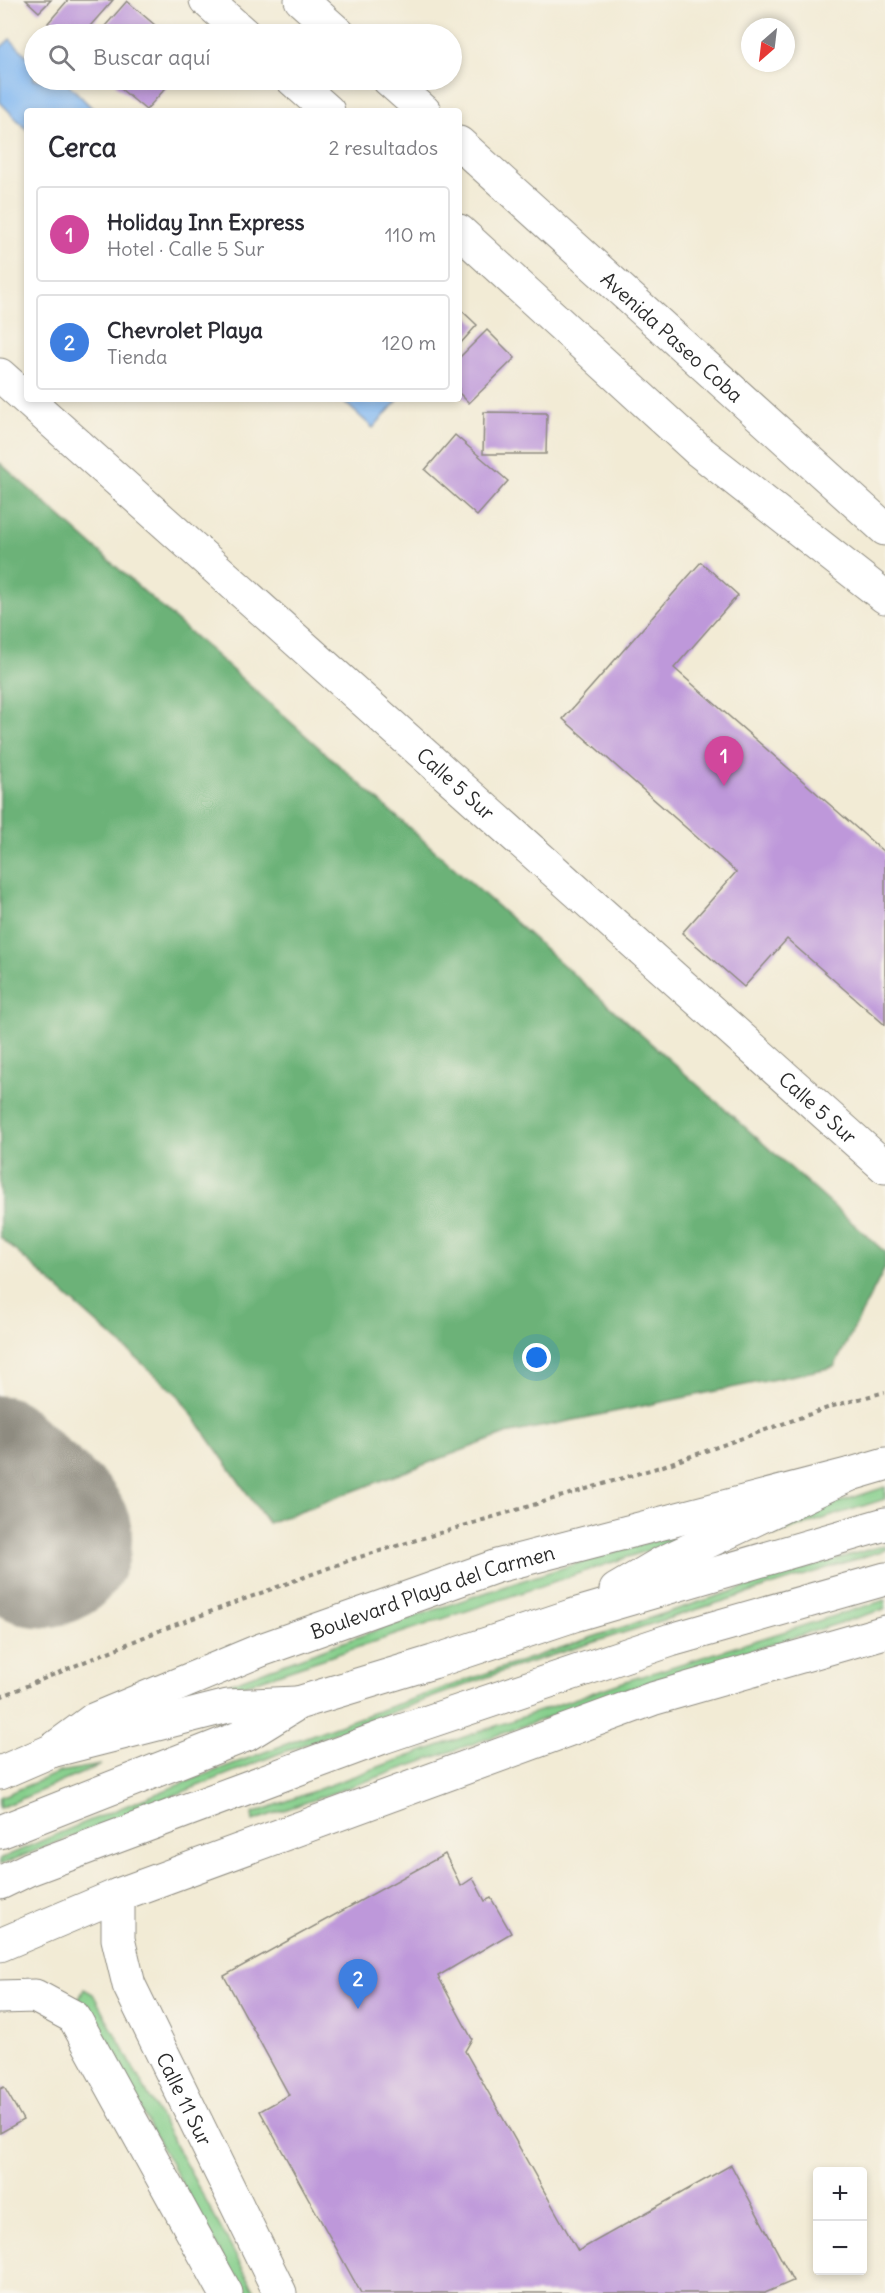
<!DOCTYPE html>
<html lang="es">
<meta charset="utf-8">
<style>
:root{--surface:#fff;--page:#f2f2f3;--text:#2b2b33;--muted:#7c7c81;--line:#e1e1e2;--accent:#b5179e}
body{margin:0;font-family:Delius,sans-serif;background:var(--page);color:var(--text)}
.controls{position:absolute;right:18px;bottom:18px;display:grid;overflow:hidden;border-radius:6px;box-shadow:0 3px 9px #0003}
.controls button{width:54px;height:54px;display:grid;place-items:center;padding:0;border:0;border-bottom:2px solid var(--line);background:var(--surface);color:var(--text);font:30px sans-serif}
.compass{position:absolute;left:741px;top:18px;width:54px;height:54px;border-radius:50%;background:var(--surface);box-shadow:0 3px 9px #0003;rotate:208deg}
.you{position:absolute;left:537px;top:1358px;width:21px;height:21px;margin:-15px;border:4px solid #fff;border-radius:50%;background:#1a73e8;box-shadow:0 0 0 9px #1a73e833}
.badge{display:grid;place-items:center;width:39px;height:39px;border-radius:50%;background:var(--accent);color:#fff;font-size:20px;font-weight:700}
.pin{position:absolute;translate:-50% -50px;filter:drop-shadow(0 2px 3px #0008)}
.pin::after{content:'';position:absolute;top:32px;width:21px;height:18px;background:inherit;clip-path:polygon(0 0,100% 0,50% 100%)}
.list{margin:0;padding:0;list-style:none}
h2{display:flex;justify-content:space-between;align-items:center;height:78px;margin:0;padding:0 24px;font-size:26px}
h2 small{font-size:20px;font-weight:400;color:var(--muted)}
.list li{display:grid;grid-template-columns:39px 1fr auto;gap:18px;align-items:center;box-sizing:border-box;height:96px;margin:0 12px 12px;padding:0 12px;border:2px solid var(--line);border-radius:6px}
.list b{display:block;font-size:22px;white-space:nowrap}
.list p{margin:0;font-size:20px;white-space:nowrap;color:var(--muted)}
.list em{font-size:20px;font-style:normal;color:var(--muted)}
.icon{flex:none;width:33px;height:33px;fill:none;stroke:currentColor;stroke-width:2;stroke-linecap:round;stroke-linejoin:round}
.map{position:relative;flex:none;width:885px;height:2293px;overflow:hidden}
.search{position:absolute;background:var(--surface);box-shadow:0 3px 9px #0003;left:24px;top:24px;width:438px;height:66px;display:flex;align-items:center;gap:15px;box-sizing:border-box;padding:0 21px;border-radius:33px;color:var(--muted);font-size:22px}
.panel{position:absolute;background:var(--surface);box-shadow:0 3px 9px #0003;left:24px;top:108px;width:438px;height:294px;border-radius:6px}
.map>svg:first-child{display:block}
.green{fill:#86cf8c;stroke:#587d5c;stroke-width:1.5}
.forest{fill:#6cb278;stroke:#4c6e52;stroke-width:1.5}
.water{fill:#84b9f2;stroke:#58728e;stroke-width:1.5}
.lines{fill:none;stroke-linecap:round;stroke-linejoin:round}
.taxiway{stroke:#8e8b80;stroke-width:99}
.building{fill:#be98da}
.secondary-casing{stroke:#8e8b80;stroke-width:35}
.highway-casing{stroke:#8e8b80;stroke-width:35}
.path{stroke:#8e8b80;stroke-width:4;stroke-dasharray:4.5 4.5;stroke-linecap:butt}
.secondary{stroke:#fff;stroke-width:33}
.highway{stroke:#fff;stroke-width:33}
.labels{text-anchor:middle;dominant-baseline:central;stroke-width:5;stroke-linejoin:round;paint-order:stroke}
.street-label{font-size:20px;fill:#2b2b2b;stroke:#f7f3e8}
</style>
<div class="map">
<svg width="885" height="2293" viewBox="0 0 885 2293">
<rect width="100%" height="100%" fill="#f7f3e8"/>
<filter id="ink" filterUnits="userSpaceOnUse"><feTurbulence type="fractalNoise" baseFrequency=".0167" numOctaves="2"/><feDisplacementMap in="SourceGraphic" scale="12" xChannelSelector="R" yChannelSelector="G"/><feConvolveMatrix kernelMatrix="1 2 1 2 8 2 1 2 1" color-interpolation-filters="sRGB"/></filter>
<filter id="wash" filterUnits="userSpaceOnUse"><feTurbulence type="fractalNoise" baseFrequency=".008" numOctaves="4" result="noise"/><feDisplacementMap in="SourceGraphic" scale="24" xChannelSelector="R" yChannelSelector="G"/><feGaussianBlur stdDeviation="1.35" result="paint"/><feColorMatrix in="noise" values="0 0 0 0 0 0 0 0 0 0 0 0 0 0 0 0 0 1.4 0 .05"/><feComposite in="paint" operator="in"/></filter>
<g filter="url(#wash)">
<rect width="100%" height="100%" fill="#f2ebd5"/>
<g class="green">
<path d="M885,1487v12l-112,36 46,-26z"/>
<path d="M681,1533h19l-512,171 22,-13c155,-58 311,-114 471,-158z"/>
<path d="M885,1545v5l-373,118 -234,86 -278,111v-6c160,-71 324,-130 490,-187 131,-45 262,-89 395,-127z"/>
<path d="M885,1600v9l-259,81 -373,131 -1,-7 140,-52 231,-80z"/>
<path d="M101,1765l-101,43v-11l60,-25z"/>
<path d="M84,1989l9,5 163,299h-13l-164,-294z"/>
</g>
<path class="forest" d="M0,463l885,789v16l-51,99 -328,67 -238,89 -89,-127 -179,-159z"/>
<g class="water">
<path d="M10,39l17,17 7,4v20h30l31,31h-68v19l-27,-28v-54z"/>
<path d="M341,399h58l-26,29z"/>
</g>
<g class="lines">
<path class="taxiway" d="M0,1445c17,16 34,32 51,47 9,8 20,16 26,27 19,31 -14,70 -48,56 -11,-5 -20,-15 -29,-23"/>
</g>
<g id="blocks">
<g class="building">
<path d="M26,0h25l-12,12z"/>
<path d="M68,0h45l-30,34h-23l-12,-11z"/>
<path d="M127,1l29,25 -8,8h-50z"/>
<path d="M119,80h54l-27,30 -31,-26z"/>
<path d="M459,308l18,17 -18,20z"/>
<path d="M487,330l28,28 -46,45 -10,-10v-35z"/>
<path d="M484,412l63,1 -1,41h-63z"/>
<path d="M455,435l53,46 -31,35 -52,-46z"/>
<path d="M701,562l37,33 -64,73 211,185v172l-98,-86 -43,48 -62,-54 54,-61 -173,-153z"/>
<path d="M445,1854l16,32 12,-8 12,23 6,-3 20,35 -73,43 34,63 -7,12 113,200 153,-86 62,116 -28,12h-404l-101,-182 29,-16 -65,-119z"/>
<path d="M4,2087l19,33 -23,13v-44z"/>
</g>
</g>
</g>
<g filter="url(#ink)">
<use href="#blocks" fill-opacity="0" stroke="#8e8b80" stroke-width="1.5"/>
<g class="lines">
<g class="secondary-casing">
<g id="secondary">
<path d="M206,0l38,34"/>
<path d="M301,0l38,34"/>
<path d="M293,80l35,31"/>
<path d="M389,80l35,31"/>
<path id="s1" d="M459,143l426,386"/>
<path d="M459,231l240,220 186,146"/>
<path id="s2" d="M0,375l885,792"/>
<path id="s3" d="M0,1773l51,-22 42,-31 168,-70 236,-84 354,-92 34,-10"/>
<path id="s4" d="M118,1895v44l11,46 151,308"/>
<path d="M0,1945l118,-50 534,-196 233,-67"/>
<path d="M0,1997l35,-1 39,21 152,276"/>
</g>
</g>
<g class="highway-casing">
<g id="highway">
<path d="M616,1590l46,-27 189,-89"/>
<path d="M51,1751l177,-45 68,-3"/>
<path d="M0,1832l246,-97 52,-32 135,-41 141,-47 311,-91"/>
<path d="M0,1883l29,-14 354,-132 288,-97 214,-61"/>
</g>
</g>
<path class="path" d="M0,1697l161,-67 192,-71 310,-93 170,-60 52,-14"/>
<use href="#secondary" class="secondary"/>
<use href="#highway" class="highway"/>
</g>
</g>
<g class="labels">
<g class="street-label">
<text stroke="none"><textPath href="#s1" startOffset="288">Avenida Paseo Coba</textPath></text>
<text stroke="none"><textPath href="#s2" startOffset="612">Calle 5 Sur</textPath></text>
<text stroke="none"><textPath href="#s2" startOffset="1098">Calle 5 Sur</textPath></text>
<text stroke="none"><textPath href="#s3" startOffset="471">Boulevard Playa del Carmen</textPath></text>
<text stroke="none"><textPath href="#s4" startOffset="218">Calle 11 Sur</textPath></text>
</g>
</g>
</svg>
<div class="controls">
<button>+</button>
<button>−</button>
</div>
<svg class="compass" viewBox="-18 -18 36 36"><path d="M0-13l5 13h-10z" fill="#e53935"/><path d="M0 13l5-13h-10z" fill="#7c7c81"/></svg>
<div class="you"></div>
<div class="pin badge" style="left:724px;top:786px;background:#d1479c">1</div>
<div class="pin badge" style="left:358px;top:2009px;background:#3f7fe0">2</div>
<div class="search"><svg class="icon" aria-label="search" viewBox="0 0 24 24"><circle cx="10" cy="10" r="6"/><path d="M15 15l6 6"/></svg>Buscar aquí</div>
<section class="panel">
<h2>Cerca<small>2 resultados</small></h2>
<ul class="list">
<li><span class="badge" style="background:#d1479c">1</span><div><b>Holiday Inn Express</b><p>Hotel · Calle 5 Sur</p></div><em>110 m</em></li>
<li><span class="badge" style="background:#3f7fe0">2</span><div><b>Chevrolet Playa</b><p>Tienda</p></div><em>120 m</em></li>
</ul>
</section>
</div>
